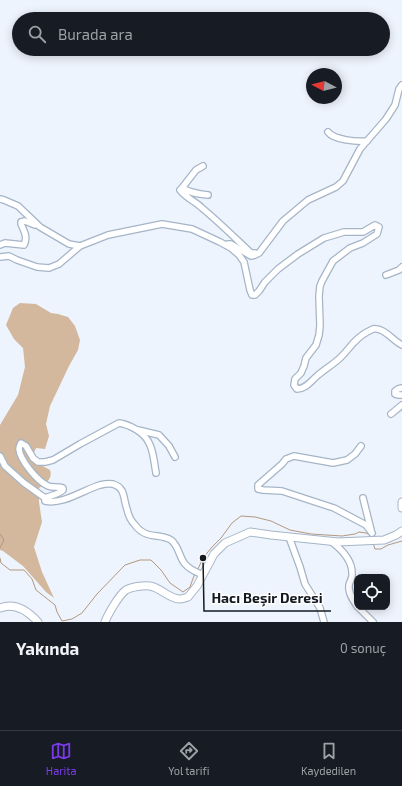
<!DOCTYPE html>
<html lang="tr">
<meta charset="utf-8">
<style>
:root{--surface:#171b24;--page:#242831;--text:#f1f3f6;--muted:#9ea1a6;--line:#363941;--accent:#7c3aed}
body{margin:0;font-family:"Exo 2",sans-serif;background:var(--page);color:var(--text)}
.controls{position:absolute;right:12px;bottom:12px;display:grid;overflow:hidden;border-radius:8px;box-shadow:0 2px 10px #0003}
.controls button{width:36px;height:36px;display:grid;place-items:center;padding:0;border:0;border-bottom:1px solid var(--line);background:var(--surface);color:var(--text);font:20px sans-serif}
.compass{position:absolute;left:306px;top:68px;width:36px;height:36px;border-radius:50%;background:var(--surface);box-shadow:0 2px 10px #0003;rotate:277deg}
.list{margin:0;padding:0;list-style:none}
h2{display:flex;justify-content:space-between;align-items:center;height:52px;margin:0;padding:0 16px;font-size:17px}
h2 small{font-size:13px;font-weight:400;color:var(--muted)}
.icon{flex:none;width:22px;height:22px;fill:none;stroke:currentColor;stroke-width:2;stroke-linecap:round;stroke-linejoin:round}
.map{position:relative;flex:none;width:402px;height:622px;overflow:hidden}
.search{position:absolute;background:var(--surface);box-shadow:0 2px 10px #0003;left:12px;right:12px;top:12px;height:44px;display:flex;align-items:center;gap:10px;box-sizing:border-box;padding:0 14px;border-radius:22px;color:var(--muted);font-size:15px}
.sheet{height:108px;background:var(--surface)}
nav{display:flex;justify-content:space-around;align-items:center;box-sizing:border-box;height:56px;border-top:1px solid var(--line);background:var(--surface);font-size:11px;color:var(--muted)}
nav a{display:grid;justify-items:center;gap:2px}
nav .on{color:var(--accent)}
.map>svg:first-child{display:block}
.forest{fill:#d3b89e}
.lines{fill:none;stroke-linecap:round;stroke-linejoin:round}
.stream{stroke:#b39880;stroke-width:1}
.minor-casing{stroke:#a5b5c8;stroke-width:8}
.major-casing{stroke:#a5b5c8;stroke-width:9}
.minor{stroke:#fff;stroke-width:5.5}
.major{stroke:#fff;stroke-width:7}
.leader{fill:none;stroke:#141a21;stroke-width:1.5}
.callout-dot{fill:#141a21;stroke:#fff;stroke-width:1.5}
.callout-label{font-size:14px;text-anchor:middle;font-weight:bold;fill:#141a21;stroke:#fff;stroke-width:3;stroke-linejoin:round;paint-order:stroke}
</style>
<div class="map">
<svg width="402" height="622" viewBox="0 0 402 622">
<rect width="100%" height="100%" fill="#eef4fd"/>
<path class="forest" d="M20,303l16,1 15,9 7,1 10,3 7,9 5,14 -2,10 -9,16 -19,40 -4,18 3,12 -4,13 -9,-1 -3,7 8,10 9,5c3,9 -4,13 -11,18v14l3,20 -8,25 8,25 12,26 -8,-6 -23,-26 -20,-15 -3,-1v-125l18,-30 7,-28 -2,-19 -9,-9 -8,-14 7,-17z"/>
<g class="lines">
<g class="stream">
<path d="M0,534l4,6 -4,8"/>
<path d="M373,543l2,6h6l7,-4 14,-4"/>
<path d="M0,558l1,5 9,7h14l8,9 4,11 19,15 2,7 5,9 10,-2 10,-6 15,-19 28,-29 15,-5h11l10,10 9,13 13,9 7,-5 5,-14"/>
<path d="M197,571l6,-13 9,-11 9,-9 11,-15 9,-7 14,1 16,4 19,9 21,4 31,2 13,-2 4,-2 7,1 4,2 1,3"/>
</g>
<g class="minor-casing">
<g id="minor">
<path d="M328,132c6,8 29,10 39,9"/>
<path d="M182,188l14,-18 7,-4"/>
<path d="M208,195c-10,-1 -17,-2 -26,-7l-2,2c6,8 15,11 22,18 17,14 33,30 49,45h4"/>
<path d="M0,199l4,1 14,6 22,21 29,17 11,2 28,-11 54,-11 30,5 28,13 11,6 8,7 5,7 6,28 2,5h3l4,-4 6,-9 13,-13 20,-15 26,-16 20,-6h19l12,-7 4,2 -2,7 -14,9 -13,5 -17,13 -11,20 -2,5 -1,10 1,30 -1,9 -3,10 -10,13 -2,8 -3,7 -6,6 -1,6 3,4c9,0 14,-8 20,-13 8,-7 17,-12 24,-19 10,-10 13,-18 26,-25 2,-1 4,-2 6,-3 11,-2 20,12 29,16"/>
<path d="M228,244h3l20,12 4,-1 4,-2 24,-32 25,-21 28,-13 7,-6 17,-32 26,-30 9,-14 4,-16 3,-4"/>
<path d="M0,245l5,-2 19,2c4,-8 0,-14 -3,-21v-2l4,-1 10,4"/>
<path d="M0,257l9,-1 8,4 20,7 12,1 10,-4 21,-18"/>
<path d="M386,275l13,-5 3,-3"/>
<path d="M402,388l-4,1 -3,2v3l4,1h3"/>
<path d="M391,414l11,-9"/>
<path d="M138,430l21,5 10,11 6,11"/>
<path d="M361,446l-6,8 -8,6 -14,3 -39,-7 -8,3 -4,5 -24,21v4l5,1 19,1 52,17 32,17 6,8"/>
<path d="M0,456l5,10 19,17 21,15v3c18,4 38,-11 55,-16 4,-1 8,-2 13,-1 13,4 10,15 14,25 1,5 4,12 8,16 11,15 25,8 36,15 8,6 8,17 14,24 5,6 11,8 18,11"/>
<path d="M45,498c6,-3 13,-3 18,-8v-2c-5,-2 -10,0 -15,-2 -11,-5 -28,-26 -29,-37 0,-2 1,-4 2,-6l5,3 7,12 5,4h7l8,-2 27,-16 39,-21c8,1 11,3 18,7 16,10 16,25 19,43"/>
<path d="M363,498l8,32"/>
<path d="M289,537l11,30 5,17 15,24 4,14"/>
<path d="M332,542c9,7 20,18 20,31 1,4 -2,8 -3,12 -1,8 4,15 8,21"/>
<path d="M358,607l15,15"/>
</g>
</g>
<g class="major-casing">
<g id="major">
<path d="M402,502v6"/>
<path d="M0,608c15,-6 28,3 38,14"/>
<path d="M105,622c3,-8 14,-27 21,-32 5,-3 18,-5 24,-4 11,2 18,12 29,13 2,0 6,-1 9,-2l9,-11 17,-32 11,-11 25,-11 21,3 67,7 46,-2 12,-5 6,-4"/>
</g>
</g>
<use href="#minor" class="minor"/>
<use href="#major" class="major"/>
</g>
<path class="leader" d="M203 558L204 611H331"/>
<circle class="callout-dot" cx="203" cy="558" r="4"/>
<g class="callout-label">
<text x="267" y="603">Hacı Beşir Deresi</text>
</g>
</svg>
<div class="controls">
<button><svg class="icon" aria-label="locate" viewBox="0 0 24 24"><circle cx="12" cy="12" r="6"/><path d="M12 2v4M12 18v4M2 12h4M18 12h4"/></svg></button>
</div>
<svg class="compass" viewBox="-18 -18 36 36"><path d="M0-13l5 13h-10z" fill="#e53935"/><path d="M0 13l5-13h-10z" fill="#9ea1a6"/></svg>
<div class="search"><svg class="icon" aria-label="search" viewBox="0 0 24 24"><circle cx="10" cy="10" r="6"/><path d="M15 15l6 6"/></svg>Burada ara</div>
</div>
<section class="sheet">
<h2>Yakında<small>0 sonuç</small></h2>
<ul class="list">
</ul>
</section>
<nav>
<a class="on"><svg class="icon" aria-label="map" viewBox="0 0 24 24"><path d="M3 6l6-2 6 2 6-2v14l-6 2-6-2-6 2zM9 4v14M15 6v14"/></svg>Harita</a>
<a><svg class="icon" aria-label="directions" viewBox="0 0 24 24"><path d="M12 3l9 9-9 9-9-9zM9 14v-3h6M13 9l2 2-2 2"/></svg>Yol tarifi</a>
<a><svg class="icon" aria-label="saved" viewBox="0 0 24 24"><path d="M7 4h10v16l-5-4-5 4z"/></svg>Kaydedilen</a>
</nav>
